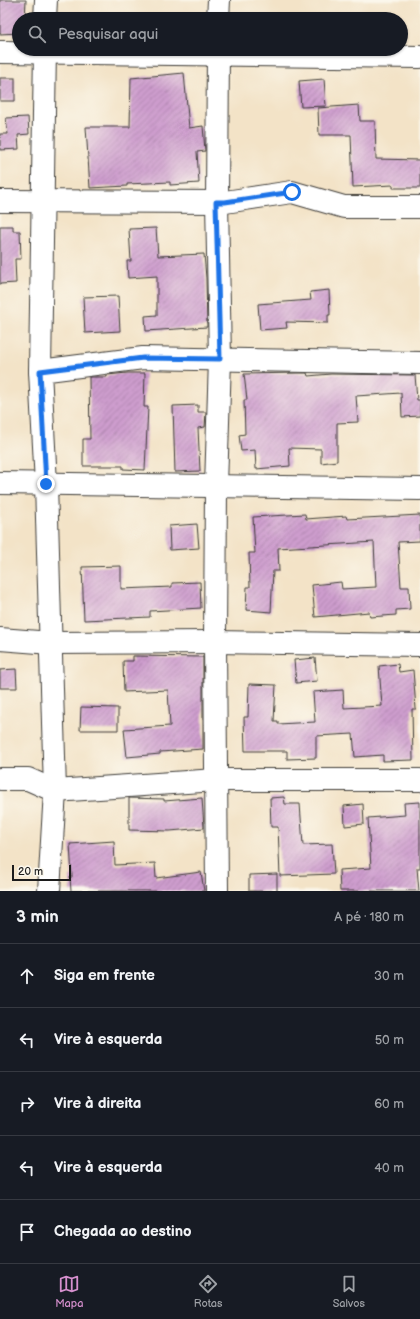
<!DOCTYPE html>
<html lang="pt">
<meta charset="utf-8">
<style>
:root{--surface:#171b24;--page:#20242c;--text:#f1f3f6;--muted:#9ea1a6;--line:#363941;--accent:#d690ce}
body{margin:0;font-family:"Balsamiq Sans",sans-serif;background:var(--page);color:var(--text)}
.scale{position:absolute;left:12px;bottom:10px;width:59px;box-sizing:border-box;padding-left:4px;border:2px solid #1c1c1c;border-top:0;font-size:11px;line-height:14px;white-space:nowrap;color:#1c1c1c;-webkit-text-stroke:3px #fbf7ec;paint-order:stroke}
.stop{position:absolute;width:12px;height:12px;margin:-9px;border:3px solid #1a73e8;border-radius:50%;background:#fff}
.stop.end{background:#1a73e8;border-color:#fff;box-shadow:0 1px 4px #0008}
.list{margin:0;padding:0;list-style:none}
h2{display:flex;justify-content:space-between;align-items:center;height:52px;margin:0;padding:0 16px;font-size:17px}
h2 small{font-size:13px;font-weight:400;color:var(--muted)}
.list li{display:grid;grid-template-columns:26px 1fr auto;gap:12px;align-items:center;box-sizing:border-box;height:64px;padding:0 16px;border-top:1px solid var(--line)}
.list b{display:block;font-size:15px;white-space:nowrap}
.list em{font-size:13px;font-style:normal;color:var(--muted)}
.icon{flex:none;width:22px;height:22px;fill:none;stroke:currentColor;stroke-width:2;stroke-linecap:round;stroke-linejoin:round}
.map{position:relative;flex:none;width:420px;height:891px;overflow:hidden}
.search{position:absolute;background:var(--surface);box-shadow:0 1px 3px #0004;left:12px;right:12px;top:12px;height:44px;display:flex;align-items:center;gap:10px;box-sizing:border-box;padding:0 14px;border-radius:22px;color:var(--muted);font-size:15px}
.sheet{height:372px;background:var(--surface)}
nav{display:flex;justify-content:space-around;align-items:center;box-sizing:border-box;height:56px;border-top:1px solid var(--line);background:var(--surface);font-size:11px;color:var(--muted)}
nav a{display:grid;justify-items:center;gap:2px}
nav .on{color:var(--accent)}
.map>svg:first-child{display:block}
.building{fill:url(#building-hatch)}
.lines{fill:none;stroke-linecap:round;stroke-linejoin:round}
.minor-casing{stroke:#3c3a36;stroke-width:24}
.major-casing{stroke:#3c3a36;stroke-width:24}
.minor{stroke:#fff;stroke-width:22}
.major{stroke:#fff;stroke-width:22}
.route{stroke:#1a73e8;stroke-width:5}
</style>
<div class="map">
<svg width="420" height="891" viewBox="0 0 420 891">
<defs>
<pattern id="building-hatch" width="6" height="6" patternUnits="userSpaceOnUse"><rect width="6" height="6" fill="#ce9dce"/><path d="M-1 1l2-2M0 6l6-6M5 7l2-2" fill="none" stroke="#a67fa6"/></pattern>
</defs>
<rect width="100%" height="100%" fill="#fbf7ec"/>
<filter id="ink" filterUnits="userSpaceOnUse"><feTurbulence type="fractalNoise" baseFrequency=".025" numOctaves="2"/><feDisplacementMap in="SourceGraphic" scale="8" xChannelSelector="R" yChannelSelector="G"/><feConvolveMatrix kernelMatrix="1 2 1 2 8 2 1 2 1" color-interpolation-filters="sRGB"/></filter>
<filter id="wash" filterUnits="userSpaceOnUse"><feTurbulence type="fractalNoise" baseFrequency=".012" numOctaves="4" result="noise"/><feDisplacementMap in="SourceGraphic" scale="16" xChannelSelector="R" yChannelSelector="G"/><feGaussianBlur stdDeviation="0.9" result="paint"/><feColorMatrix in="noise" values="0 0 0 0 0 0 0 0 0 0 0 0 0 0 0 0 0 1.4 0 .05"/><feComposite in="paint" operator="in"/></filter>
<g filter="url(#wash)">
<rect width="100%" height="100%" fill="#f3e3c7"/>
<g id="blocks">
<g class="building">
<path d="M0,0h26l-1,19h-6v14l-19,1z"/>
<path d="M184,73l5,55 14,-2 2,25 -8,1 2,31 -29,2v-3l-43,2v2l-37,2 -4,-61h44l1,-49z"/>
<rect x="0" y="78" width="15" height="23"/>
<path d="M324,79l2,27 -25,1 -2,-26z"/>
<path d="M359,105l1,16h15l1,38 44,1v28h-27v-3l-40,2 -2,-52h-32l-1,-27z"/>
<path d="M28,117l1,17 -11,1 1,14 -19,1v-16h8l-2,-16z"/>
<path d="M0,226h13v5h7l1,28h-6l1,24 -16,1z"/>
<path d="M156,228l2,28 46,-2 2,24 1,49 -61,4 -1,-15 12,-1v-39l-29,2 -1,-17h4l-2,-32z"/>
<path d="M329,290l1,25h-2v8l-42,-1 1,6 -27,2 -2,-26 53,-4 -1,-8z"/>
<path d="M118,296l2,35 -35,2 -2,-36z"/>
<path d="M127,373h18l-1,34h4l-3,63 -22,-1v-3h-40v-27h7l-1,-62h18v-2z"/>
<path d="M297,373h10l1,3 23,-2 84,1 2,25h3v16l-18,1 -1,-24 -45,3 2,26 -21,1v38l-16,2v-14l-32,-1 1,18 -34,3 -1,-19 -14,1 -2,-16 6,-1 -1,-34h3l-3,-26z"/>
<path d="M198,405v7h8l-1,15 -7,1 2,43 -25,1 -2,-66z"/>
<path d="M305,514l1,5 40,-3 1,3 73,-4v26l-22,1 3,45h8l1,22 -14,1v5l-26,2 -1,-5 -54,5 -3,-32 29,-3 1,7 34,-2 -2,-45 -96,6 1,23h-6l-2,41 -25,-2 1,-23h3l-1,-34h6l-2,-36z"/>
<path d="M197,524l2,24 -29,2 -1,-24z"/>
<path d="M121,566v23l51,-2v-4l28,-1 1,26 -51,3v6l-66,3 -2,-53z"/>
<path d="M133,656l70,1v92l-43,3v2l-33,3 -3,-28 46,-3 -2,-36 -44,2 -1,-31h10z"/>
<path d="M315,658l2,23 -21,2 -2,-23z"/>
<path d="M398,664l1,8 14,-2 3,39h-4l1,51 -30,1v-6l-28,2 -2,-23 -37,2v22l-29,1v-8h-42l-1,-34h4l1,-33 27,1 -2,36h4v3l37,-2 -2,-30 30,-2 1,18 38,-2 -3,-40z"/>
<path d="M16,669l1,19h-17v-18z"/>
<path d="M81,707l37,1v22h-38z"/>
<path d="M284,797l1,7h15l3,41 29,-1 2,30 -54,2 -2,-49h-7l-1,-29z"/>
<path d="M129,798l35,1v2l38,-3 2,30 -34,3 -41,-1z"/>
<path d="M420,802v66h-3l2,23h-79l-1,-21 32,-2 -3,-50 37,-3 -1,-12z"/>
<path d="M363,804l1,20 -19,2 -1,-20z"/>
<path d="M114,841l1,24 40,-2 1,15 45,-6 3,19h-133l-1,-14h2l-2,-33z"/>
<path d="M277,874v17h-28v-16z"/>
</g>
</g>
</g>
<g filter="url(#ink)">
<use href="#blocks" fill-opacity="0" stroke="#3c3a36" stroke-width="1"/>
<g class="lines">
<g class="minor-casing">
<g id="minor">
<path d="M218,19l1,-19"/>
<path d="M0,52l420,5"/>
<path d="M0,201l225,1 67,-10 52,15h76"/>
<path d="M40,371l103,-13 277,5"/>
<path d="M0,483l420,6"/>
<path d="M0,639l51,4 164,-1 205,3"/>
<path d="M0,779h28l27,12 161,-11h204"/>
<path d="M217,891l-2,-249 1,-156 4,-127 -3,-157 1,-153"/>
</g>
</g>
<g class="major-casing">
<g id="major">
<path d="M45,19l1,-19"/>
<path d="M45,49l-5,322 6,113 9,307 -6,100"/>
</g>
</g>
<use href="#minor" class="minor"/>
<use href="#major" class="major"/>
</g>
</g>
<g class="lines" filter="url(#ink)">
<path class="route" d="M46,484l-6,-113 103,-13 77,1 -4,-157h9l67,-10"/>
</g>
</svg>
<div class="scale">20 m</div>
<div class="stop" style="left:292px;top:192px"></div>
<div class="stop end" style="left:46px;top:484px"></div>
<div class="search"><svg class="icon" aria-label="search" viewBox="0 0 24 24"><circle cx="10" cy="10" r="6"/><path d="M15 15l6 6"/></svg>Pesquisar aqui</div>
</div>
<section class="sheet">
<h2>3 min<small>A pé · 180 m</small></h2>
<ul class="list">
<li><svg class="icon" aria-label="ahead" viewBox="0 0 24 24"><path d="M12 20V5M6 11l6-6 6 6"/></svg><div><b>Siga em frente</b></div><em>30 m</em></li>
<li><svg class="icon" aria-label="left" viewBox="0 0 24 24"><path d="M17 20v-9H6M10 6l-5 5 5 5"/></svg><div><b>Vire à esquerda</b></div><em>50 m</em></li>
<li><svg class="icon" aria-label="right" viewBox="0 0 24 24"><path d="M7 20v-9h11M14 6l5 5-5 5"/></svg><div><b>Vire à direita</b></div><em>60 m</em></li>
<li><svg class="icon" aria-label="left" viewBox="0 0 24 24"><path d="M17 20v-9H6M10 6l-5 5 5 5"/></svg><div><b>Vire à esquerda</b></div><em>40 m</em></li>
<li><svg class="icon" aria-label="arrive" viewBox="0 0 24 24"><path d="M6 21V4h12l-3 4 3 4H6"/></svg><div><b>Chegada ao destino</b></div></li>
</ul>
</section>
<nav>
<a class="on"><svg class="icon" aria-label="map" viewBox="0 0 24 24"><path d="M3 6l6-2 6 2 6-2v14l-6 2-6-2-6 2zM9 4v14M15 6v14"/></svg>Mapa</a>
<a><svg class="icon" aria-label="directions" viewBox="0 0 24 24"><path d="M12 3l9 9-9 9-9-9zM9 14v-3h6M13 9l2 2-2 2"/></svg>Rotas</a>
<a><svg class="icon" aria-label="saved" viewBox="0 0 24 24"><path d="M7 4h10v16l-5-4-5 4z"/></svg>Salvos</a>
</nav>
